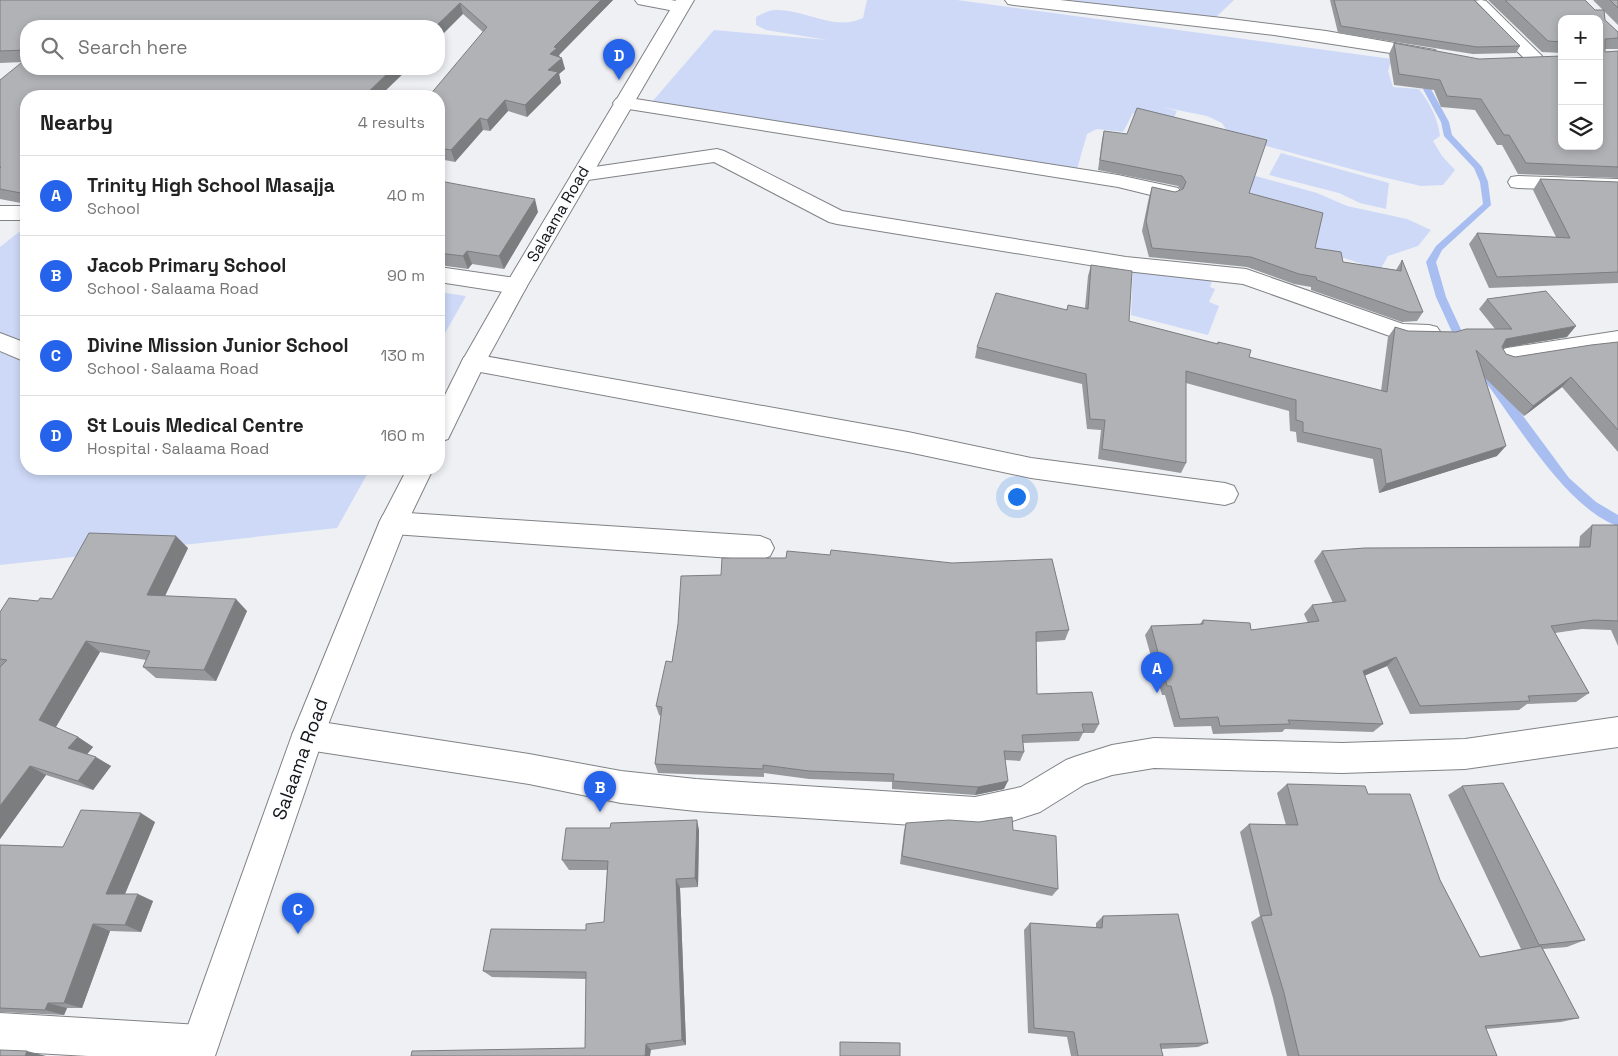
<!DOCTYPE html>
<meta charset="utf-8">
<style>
:root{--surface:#fff;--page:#f6f6f6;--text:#222;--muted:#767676;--line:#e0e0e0;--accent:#2563eb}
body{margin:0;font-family:"Space Grotesk",sans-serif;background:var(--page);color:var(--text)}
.controls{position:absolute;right:15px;top:15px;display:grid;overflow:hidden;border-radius:10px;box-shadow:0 2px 8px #0003}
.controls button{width:45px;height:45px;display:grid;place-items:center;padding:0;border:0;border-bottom:1px solid var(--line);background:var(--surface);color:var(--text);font:25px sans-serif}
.you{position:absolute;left:1016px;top:496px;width:18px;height:18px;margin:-12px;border:4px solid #fff;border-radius:50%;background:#1a73e8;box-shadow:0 0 0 8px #1a73e833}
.badge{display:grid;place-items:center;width:32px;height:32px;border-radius:50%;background:var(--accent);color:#fff;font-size:16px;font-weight:700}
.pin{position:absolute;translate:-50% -41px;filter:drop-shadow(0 1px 2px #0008)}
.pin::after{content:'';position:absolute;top:26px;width:18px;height:15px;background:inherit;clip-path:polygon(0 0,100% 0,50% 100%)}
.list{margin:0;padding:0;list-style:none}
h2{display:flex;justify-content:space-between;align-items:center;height:65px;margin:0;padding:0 20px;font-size:21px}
h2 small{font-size:16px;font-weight:400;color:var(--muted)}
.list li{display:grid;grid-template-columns:32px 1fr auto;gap:15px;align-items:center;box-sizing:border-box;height:80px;padding:0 20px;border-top:1px solid var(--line)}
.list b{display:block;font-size:19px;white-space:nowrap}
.list p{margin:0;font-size:16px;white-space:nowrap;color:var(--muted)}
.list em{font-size:16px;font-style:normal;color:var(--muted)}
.icon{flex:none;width:28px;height:28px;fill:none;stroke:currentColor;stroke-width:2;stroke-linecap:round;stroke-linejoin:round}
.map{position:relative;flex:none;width:1618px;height:1056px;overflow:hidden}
.search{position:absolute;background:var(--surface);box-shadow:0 2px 8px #0003;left:20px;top:20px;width:425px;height:55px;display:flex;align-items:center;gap:12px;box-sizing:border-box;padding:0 18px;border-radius:20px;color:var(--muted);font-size:19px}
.panel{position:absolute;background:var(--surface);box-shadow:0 2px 8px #0003;left:20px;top:90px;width:425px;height:385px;border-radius:20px}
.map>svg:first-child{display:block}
.green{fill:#cdd9f7}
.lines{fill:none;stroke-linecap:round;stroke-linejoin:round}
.stream{fill:#a8bef1;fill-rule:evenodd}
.minor-casing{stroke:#808285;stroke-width:2}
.major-casing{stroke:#808285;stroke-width:2}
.minor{fill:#fff;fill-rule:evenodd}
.major{fill:#fff;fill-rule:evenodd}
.wall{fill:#98999d}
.shaded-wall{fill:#7c7d7f}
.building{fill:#b1b2b6;stroke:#7c7d7f}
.labels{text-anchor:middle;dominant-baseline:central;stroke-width:4;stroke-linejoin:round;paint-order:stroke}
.far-street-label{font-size:16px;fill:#141416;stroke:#fcfdff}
.street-label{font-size:19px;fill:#141416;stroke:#fcfdff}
</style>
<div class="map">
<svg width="1618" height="1056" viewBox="0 0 1618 1056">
<rect width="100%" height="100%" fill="#eef0f4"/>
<g class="green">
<path d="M867,0h90l435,59 -4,12 5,16 26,2c11,15 18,27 21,47l-7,5 9,15 13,14 -12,15 -22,1 -55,-13 -136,-37 -8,-13 -15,-7 -45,-9 15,4 -6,14 -38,-12 -10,19 -26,-3 -10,5 -10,35 -426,-66 63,-73 114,10 -62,-10 -10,-5v-8c6,-3 13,-7 19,-7 31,-1 59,22 88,8z"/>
<path d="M1068,0h166l-18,17z"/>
<path d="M1281,153l108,30 -3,26 -26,-6 -21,-10 -70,-18z"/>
<path d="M1219,166l98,27 30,13 60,13 24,11 -13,16 -30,10 -8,14 -69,-23 -90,-55z"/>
<path d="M19,232l7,1v236h344l-33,59 -337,37v-318z"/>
<path d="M1133,266l82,5 -5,16 5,2 -6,13 10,4 -11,29 -77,-20z"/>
<path d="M439,292l27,4 -27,48z"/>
</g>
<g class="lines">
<g class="stream">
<path d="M1427,72l7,2 -3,15 18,33 3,13 30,32 6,15 3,23 -49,45 -6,12 10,35 22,48 -5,3 -5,-3 -22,-48 -10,-35 10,-16 47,-42 -3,-22 -6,-14 -30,-32 -3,-14 -18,-33z"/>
<path d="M1488,373l4,1 77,104 27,24 22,13v11c-51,-17 -102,-104 -134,-146l-1,-3 1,-3z"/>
</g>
<g class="minor-casing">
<g id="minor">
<path d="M635,0h36l15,3 3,4 -3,4 -6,1 -42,-8z"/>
<path d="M1005,0h55l162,18 104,13 103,18 6,1 3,4 -3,4 -6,1 -155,-24 -260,-30 -6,-1z"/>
<path d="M1481,0l5,1 56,55 3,4 -3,4 -6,2 -6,-2 -56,-55 -3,-4 3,-4z"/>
<path d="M623,97l495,78 60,13 3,5 -3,5 -7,2 -53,-13 -502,-80 -3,-4 3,-4z"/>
<path d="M717,149l7,2 118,60 284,46 120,12 157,55 26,1 8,2 4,6 -4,6 -8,2 -28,-1 -158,-56 -117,-13 -289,-47 -8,-2 -115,-60 -133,19 -7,-2 -3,-4 3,-4 7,-2z"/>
<path d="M1518,176l100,3v12l-100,-3 -7,-1 -3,-5 3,-5z"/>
<rect x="0" y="206" width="26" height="14"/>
<path d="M439,267l77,11 8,3 3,5 -3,5 -8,3 -77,-12z"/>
<path d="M1618,331v16l-111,19 -9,-3 -3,-6 3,-6 9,-3z"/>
<path d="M0,333l26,10v19l-26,-11z"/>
<path d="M473,354l435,78 123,26 194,25 9,3 4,8 -4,8 -9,3 -194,-27 -123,-26 -444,-83 -3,-6 3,-6z"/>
<path d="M393,512l367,24 10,4 4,8 -4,8 -10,4 -367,-26 -10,-3 -4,-8 4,-8z"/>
<path d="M1618,717v30l-153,22 -123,4 -188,-5 -42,7 -27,9 -45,28 -37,12 -28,5 -279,-18 -75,-8 -92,-19 -221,-34 -11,-5 -5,-10 5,-10 11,-5 221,34 92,17 75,8 279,18 46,-10 45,-27 11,-4 35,-11 42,-7 188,5 123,-4z"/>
<path d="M0,1013l200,12 13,6 6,13 -5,12h-126l-88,-5z"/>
</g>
</g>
<g class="major-casing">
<g id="major">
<path d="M676,0h18l-167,286 -42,77 -37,76 -9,3v-35l22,-44 44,-77z"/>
<path d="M407,469h26l-26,54 -83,212 -109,321h-38l115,-321 87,-212z"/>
</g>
</g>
<use href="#minor" class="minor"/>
<use href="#major" class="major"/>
</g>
<g class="wall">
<path d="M0,0h613l-54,55 6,14 -6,5 2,9 -34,34 -19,-6 -18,20 -7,-1 -28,32 -16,-3v-63l44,-64 -20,-18 -437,12v43l354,27h-354v108l-26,-5v-119l23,-18 -23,1z"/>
<path d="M1330,0h152h-7l45,46 -4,7 -43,1 -135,-21z"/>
<path d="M1488,0h97l10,10h8l-10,-10h25v25l-14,-14 1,9 13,12v17h-13v3l13,-1v127l-100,-4 -16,-29h-5l-22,-35 -34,-3 -7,-17 -40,-5 -5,-31 5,-11 168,103 37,-127h-37v34l-20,-1z"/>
<path d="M1104,131l145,62 66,55 28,14 53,8 6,-10 21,52 -6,9 -15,1 -91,-32v-3l-17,-3 -47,-17 -98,-10 -7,-26 7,-34 3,-10 23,5 6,-2 -3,-4 -80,-16 4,-30z"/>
<path d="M1540,179l78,3v101l-129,5 -20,-44 8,-11 79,4 -23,-47z"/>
<path d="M439,183l99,29 -34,57 -32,-5 -4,5 -29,-4z"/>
<path d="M1091,265l38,56 88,23 1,-2 31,15 132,34 7,-54 7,-10 13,4 48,1 39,-3 -16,-20 8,-10 80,38 -65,11 4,6 9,3 103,-15v110l-56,-65 -38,29 -40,-39 13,79 -118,37 -6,-34 -76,-17 -1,-10 -6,-1 -1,-20 -103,-28v80l-5,10 -83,-14 3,-29 -14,-1 -5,-45 -107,-26 2,-11 90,-38 18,-1 3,-32z"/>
<path d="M1592,525h26v121l-7,-16 -29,-1 -27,4 34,60 -13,9 -49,2 -8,6 -109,4 -23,-48 -22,9 18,49 -10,8 -88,-3 -3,3 -69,2 -2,-8 -37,1 -9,-32h-3l-17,-60 6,-9 49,-2 3,-4 48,10 57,-7 -4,-9 8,-9 21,-2 -19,-42 8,-10 257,-4 1,-11z"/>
<path d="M188,548l-23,48 82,15 -31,70 -60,-3 -13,-11 3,-7 -46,-8 -44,75 22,10 15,10 -6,7 24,12 -18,24 -47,-15 -46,64v-227l38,-11 14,-2z"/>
<path d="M678,624l391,6 -4,10 -29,2 1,52 62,30 -5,9h-11l-4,8 -56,2 1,9 -4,9 -15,-1 -1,29 -29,6 -83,-6v-7l-83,-3 -45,-6v4l-106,-4 -3,-9 6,-48 -2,-1 -3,-9 16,-44z"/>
<path d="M1287,784l81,10 72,86 40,77 41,-8 -73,-154 14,-9 123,154 -18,7 -24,2 36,69 -18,4 -75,7 11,27h-210l-14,-58 -22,-76 9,-6 -20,-84 9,-8 37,1 -9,-32z"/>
<path d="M155,822l-30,72 28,7 -12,31 -31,-1 -28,77h-15l-3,7 -64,-3v-167l63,2z"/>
<path d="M906,823l152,66 -6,7 -152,-32 4,-33z"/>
<path d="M699,830l-1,57 -18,1 6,157 -35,5 -66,-2 1,-69 -94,-2 -9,-6 121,-49 3,-52h-38l-7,-10z"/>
<path d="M1103,916l105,127 -10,4 -37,2 2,7h-92l-4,-19 -39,-4 -4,-103 6,-7 66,5v-5z"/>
</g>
<g class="shaded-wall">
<path d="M601,0h12l-54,55 1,4 -10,-5 4,-7z"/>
<path d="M460,3l3,11 -24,24v-12h-3z"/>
<path d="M562,58l3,11 -6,5 2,9 -34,34 -2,-12 23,-35z"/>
<path d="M392,69h16l-28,27h-16z"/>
<path d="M505,100l3,11 -18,20 -3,-11z"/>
<path d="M480,118l3,12 -28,32 -4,-12z"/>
<path d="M535,199l3,13 -34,57 -5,-13z"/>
<path d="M467,251l5,13 -4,5 -5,-13z"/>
<path d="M1576,326l-9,11 -70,12 9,-10z"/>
<path d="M1571,377l-9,10 -38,29 9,-10z"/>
<path d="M1506,446l-9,10 -118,37 7,-9z"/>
<path d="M176,536l12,12 -28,58 -13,-11z"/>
<path d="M236,599l11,12 -31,70 -12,-11z"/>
<path d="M86,641l14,11 -46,78 -15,-10z"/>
<path d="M1396,657l-9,9 -32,14 8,-9z"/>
<path d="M78,737l15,10 -9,11 -16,-10z"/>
<path d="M96,757l15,9 -18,24 -15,-9z"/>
<path d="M30,766l16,9 -46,64v-33z"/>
<path d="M1008,781l-4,8 -29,6 3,-8z"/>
<path d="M141,813l14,9 -33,79 -16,-7z"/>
<path d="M697,820l2,10 -1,57 -3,-9z"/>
<path d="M676,879l4,9 6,157 -4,-5z"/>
<path d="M138,894l15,7 -12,31 -16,-7z"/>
<path d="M93,924l17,7 -28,77 -18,-5z"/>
<path d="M48,1003l19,5 -3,7 -19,-5z"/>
<path d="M646,1044l5,6 -1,6h-5z"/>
<path d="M27,1051l19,5h-21z"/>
</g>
<g class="building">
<path d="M0,0h601l-47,47 3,1 -7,6 12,4 -14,12 10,2 -33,33 -20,-5 -18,20 -7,-2 -29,32 -12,-2v-52h-10l58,-69 -27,-24 -24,23h-410v24l-26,1z"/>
<path d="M1334,0h140l46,46 -43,1 -136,-21z"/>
<path d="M1505,0h80l10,10h9l1,10 13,12v6l-13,1v13l13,-1v116l-92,-4 -17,-28h-5l-23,-36 -34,-3 -7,-16 -41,-6 -5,-31 85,16 83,-3v90h37v-127h-37v23l-14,-1z"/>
<path d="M1610,0h8v8z"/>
<path d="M26,59v10h366l-28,27h-173l-5,-2 -2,2h-158v98l-26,-5v-21l1,-1h-1v-87z"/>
<path d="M1137,108l130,32 -18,53 74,20 -8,35 26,4 2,10 58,9 1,-11 21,52h-14l-92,-32 -1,-3 -17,-3 -48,-17 -99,-9 -6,-27 6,-34 23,5 8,-3 3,-7 -4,-6 -82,-16 4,-29 23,3z"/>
<path d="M1540,179l78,3v90l-121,5 -20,-44 93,5z"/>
<path d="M440,181l95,18 -36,57 -32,-5 -4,5 -24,-3v-70z"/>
<path d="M1091,265l41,6 -3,50 89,23v-2l33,8 -2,7 138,35 8,-65 13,4 48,1 10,-3h46l-25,-30 59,-8 30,35 -70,13 -4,8 4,7 9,3 76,-12 27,-3v88l-47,-53 -38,29 -57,-56 30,96 -120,38 -5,-35 -78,-17v-10l-7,-2v-20l-110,-29v92l-84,-14 3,-29 -15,-1 -4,-45 -109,-27 19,-54 71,17 1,-5 20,4z"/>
<path d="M1592,525h26v96l-24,-1 -43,6 38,67 -61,3 2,5 -110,5 -24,-49 -33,14 20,53 -95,-4 2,4 -70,2 -2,-9 -38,2 -9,-33h-4l-16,-60 52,-2v-4l47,3 1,7 68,-9 -7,-16 34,-4 -24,-50 43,-3 225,-1z"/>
<path d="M89,533l87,3 -29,59 89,4 -32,71 -61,-3 7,-16 -64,-10 -47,79 39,17 -10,11 28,9 -18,24 -48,-15 -30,40v-139l7,-7 -7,-1v-47l9,-14 29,3 2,-3 12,1z"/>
<path d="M831,550l121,13 100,-4 17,71 -33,2 1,62 55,-2 7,32h-17l2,8 -62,3 2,17 -20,-1 4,30 -30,6 -85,-6 1,-7 -85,-3 -46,-6v4l-108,-5 7,-57 -6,-1 10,-45 6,1 6,-38 3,-48 40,-1 1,-17h64l1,-7 43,4z"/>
<path d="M1503,783l82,157 -46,5 -77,-159z"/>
<path d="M1287,784l78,2 3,8h42l30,86 40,77 61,-11 38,72 -94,8 12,30h-198l-15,-63 -23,-77 11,-1 -23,-91 49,1z"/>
<path d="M81,810l60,3 -35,81h32l-13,31 -32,-1 -29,79h-16l-3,7 -45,-2v-163l63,2z"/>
<path d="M1012,817l1,13 43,6 2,53 -156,-33 4,-33 43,-3 30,2z"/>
<path d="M697,820l-2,58 -19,1 6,161 -36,4 -1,12h-234l1,-5 173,-3 1,-76 -103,-1 8,-42 95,1v-6l18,-2 4,-61 -46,-1 4,-32h44l1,-5z"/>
<path d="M1178,914l30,129 -48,1 3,12h-85l-4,-24 -40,-4 -4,-105 72,5 1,-12z"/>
<path d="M840,1042l60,1v13h-60z"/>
<path d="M0,1050l27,1 -2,5h-25z"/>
</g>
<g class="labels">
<g class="far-street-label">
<text transform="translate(558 214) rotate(-60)">Salaama Road</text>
</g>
<g class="street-label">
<text transform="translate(300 759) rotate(-70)">Salaama Road</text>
</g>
</g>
</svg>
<div class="controls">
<button>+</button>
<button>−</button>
<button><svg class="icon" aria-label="layers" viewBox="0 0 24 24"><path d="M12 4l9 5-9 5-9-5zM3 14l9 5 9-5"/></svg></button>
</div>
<div class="you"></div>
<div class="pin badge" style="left:1157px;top:693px">A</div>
<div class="pin badge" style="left:600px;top:812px">B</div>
<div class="pin badge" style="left:298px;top:934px">C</div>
<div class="pin badge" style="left:619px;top:80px">D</div>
<div class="search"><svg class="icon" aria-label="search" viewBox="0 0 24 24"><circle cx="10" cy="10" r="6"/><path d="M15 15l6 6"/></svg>Search here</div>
<section class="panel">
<h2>Nearby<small>4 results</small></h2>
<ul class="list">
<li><span class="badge">A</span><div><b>Trinity High School Masajja</b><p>School</p></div><em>40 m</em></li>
<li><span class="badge">B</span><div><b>Jacob Primary School</b><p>School · Salaama Road</p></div><em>90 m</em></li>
<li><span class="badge">C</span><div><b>Divine Mission Junior School</b><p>School · Salaama Road</p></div><em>130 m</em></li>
<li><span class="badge">D</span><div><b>St Louis Medical Centre</b><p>Hospital · Salaama Road</p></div><em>160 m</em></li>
</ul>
</section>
</div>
